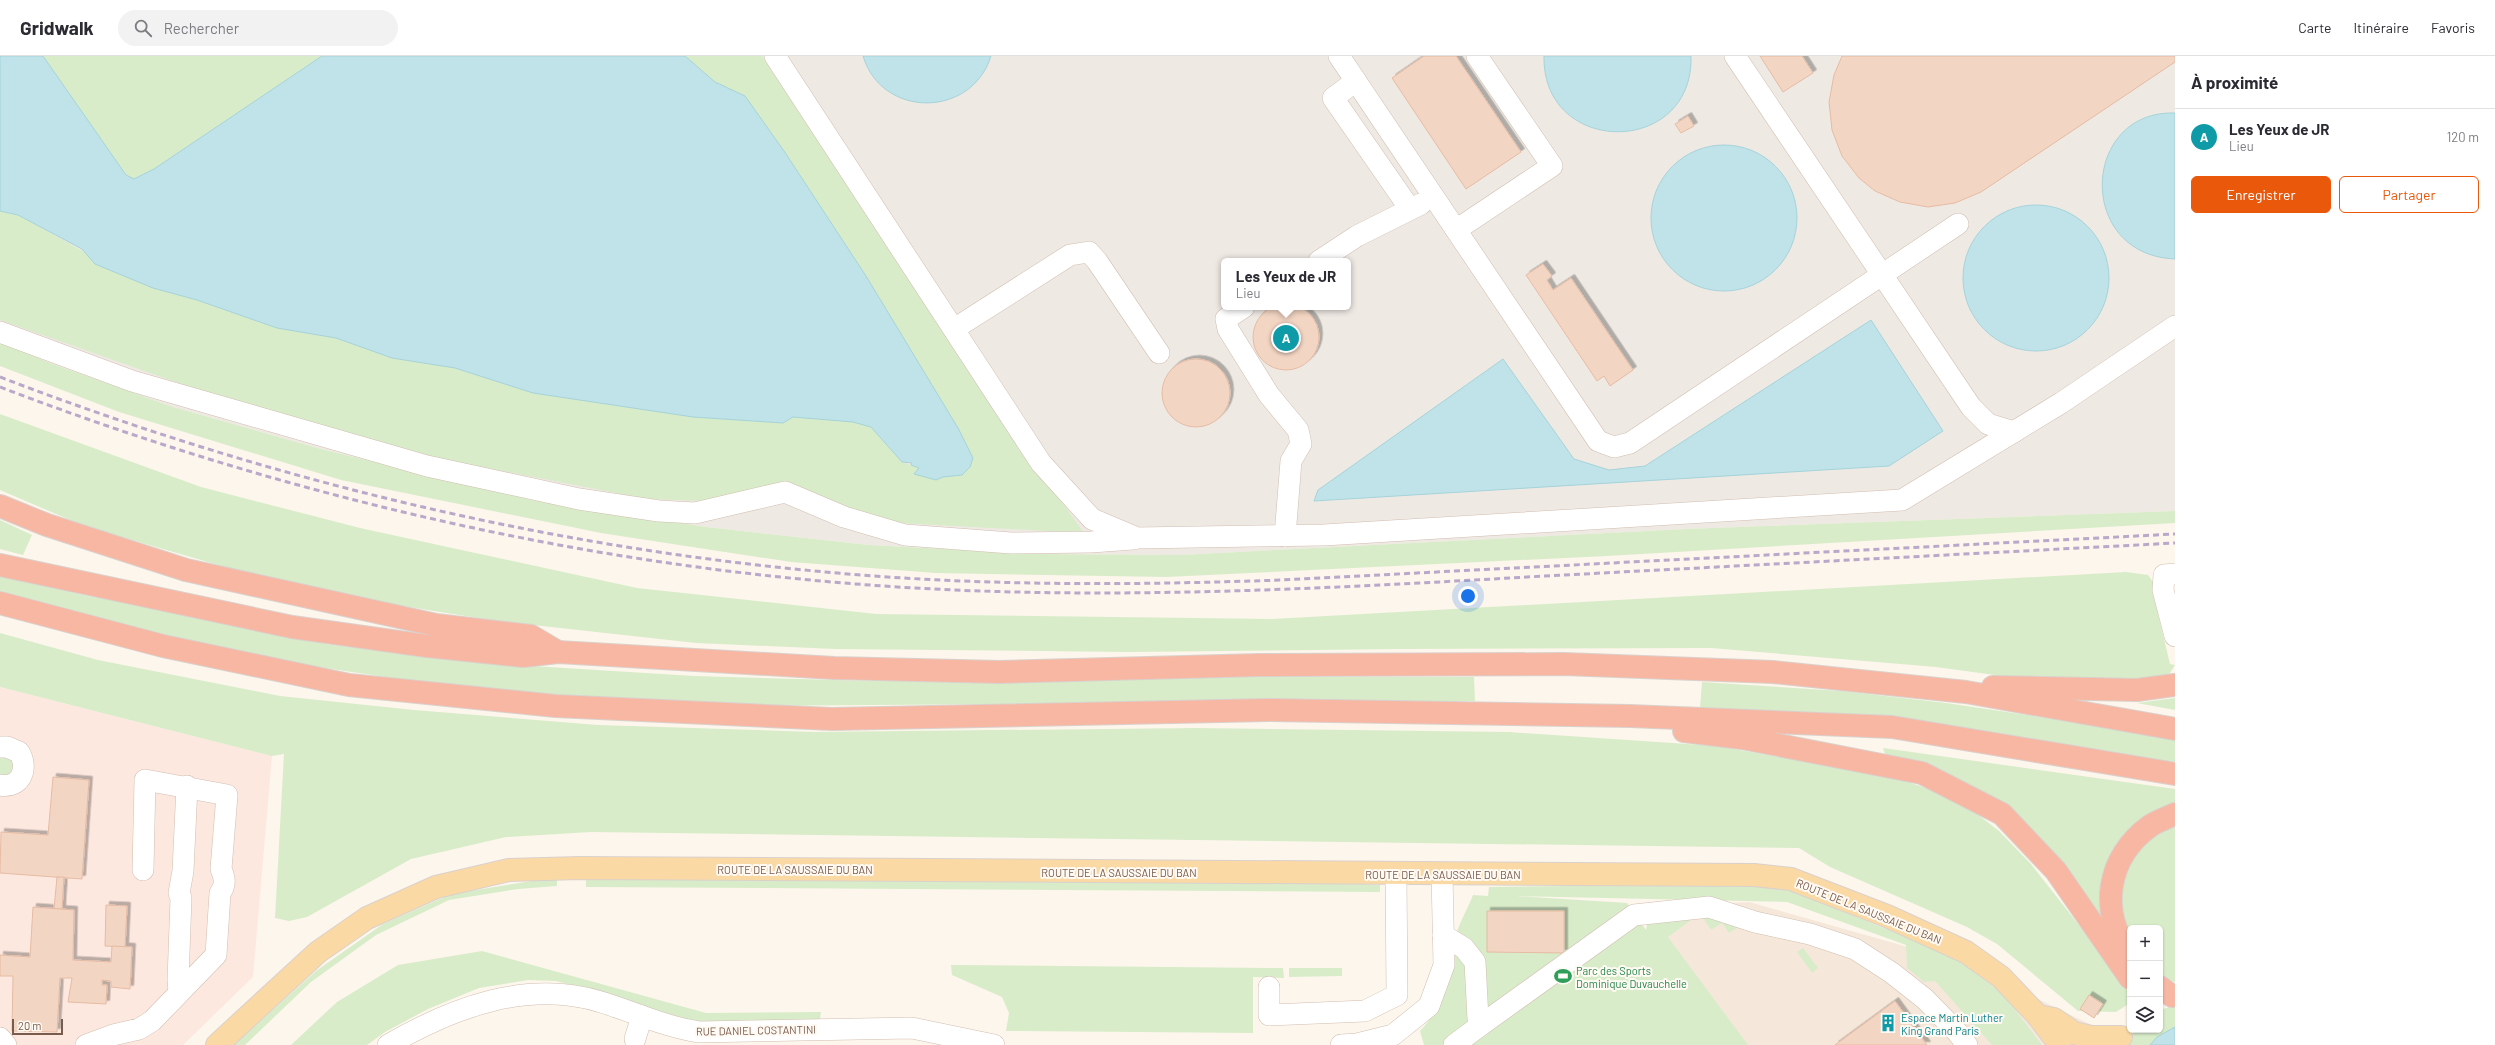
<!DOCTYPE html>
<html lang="fr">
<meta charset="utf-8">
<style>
:root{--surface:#fff;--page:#f2f2f3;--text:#2b2b33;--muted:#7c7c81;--line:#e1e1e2;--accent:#ea580c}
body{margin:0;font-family:Barlow,sans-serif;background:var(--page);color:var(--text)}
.controls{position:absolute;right:12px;bottom:12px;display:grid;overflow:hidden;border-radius:6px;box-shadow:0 1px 3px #0004}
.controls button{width:36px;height:36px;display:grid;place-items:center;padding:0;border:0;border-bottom:1px solid var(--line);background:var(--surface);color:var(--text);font:20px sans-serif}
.scale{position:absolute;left:12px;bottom:10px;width:51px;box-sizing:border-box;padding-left:4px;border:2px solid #7a5c4d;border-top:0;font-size:11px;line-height:14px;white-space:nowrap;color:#7a5c4d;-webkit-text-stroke:3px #fffaf3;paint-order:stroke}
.you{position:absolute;left:1468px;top:540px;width:14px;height:14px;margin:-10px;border:3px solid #fff;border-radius:50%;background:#1a73e8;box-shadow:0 0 0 6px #1a73e833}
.badge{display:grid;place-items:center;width:26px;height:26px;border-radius:50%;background:var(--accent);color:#fff;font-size:13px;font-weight:700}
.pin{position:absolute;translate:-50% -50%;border:2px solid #fff;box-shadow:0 1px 4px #0006}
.popup{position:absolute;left:1221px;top:202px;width:130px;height:52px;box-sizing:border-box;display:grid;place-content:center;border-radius:6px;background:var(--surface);filter:drop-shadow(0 1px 3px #0005);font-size:13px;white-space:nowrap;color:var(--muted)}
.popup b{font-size:15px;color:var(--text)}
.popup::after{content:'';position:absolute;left:50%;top:100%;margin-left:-8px;border:8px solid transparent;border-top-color:var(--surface)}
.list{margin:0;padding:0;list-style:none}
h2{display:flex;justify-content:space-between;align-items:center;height:52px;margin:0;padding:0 16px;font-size:17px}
h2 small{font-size:13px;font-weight:400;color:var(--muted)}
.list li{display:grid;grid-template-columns:26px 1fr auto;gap:12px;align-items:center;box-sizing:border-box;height:56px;padding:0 16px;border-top:1px solid var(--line)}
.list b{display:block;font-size:15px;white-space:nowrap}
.list p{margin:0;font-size:13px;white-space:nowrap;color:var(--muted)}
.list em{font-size:13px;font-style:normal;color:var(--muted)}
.actions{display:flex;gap:8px;padding:12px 16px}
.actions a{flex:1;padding:9px 0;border:1px solid var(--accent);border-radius:6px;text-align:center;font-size:14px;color:var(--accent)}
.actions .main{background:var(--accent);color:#fff}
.icon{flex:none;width:22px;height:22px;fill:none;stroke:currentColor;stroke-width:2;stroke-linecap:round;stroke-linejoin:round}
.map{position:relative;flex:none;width:2175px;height:989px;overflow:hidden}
header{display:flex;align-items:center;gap:24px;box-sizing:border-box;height:56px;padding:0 20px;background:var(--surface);border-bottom:1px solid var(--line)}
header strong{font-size:19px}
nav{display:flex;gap:22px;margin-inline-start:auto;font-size:14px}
.search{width:280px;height:36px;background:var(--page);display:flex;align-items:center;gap:10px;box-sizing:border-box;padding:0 14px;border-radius:22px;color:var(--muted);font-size:15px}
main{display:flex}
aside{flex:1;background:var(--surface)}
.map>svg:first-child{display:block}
.residential{fill:#f5e8da}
.commercial{fill:#fde8e0}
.industrial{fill:#efe9e4;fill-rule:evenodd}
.green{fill:#d8ecc9}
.water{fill:#bfe3e8;stroke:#a5d3da}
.building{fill:#f3d5c3;stroke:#e6bba3;filter:url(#shadow)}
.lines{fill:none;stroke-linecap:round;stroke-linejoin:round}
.minor-casing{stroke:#d1beb0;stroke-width:22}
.major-casing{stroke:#dad1cd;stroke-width:24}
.highway-casing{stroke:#dad1cd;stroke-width:24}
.minor{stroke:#fff;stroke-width:21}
.major{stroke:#fbd9a5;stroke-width:22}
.highway{stroke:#f7b7a3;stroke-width:22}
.rail{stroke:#b9a8c9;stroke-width:3;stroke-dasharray:6 4;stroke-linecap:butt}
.labels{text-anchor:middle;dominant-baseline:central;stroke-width:4;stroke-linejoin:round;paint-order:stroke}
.street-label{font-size:11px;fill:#7a5c4d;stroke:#fffaf3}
.leisure-label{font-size:11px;fill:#27864d;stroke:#fffaf3;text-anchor:start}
.culture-label{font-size:11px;fill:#0d838f;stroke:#fffaf3;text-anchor:start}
</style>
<header>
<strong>Gridwalk</strong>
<div class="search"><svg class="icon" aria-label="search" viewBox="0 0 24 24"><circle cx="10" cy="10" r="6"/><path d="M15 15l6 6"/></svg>Rechercher</div>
<nav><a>Carte</a><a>Itinéraire</a><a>Favoris</a></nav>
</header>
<main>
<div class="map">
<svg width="2175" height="989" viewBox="0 0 2175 989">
<defs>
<filter id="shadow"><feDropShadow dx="3.5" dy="-3.5" stdDeviation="0" flood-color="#0004"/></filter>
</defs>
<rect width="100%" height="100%" fill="#fdf6ec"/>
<path class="residential" d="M1749,846l212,60 172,83h-402l-84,-138z"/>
<path class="commercial" d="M0,631l272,69 -19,221 -70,68h-183z"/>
<path class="industrial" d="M0,0h2175v455l-489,18 -507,26 -138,-1 -172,-9 -163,-18 -174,-27 -211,-51 -148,-42 -123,-44 -50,-20zM1224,205h124v46h-124z"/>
<g class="green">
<path d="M43,0h279l-168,113 -20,10 -8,-4z"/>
<path d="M685,0h77l232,350 90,127 -201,-11 -88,-35 -87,14 -61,-2 -232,-45 -214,-63 -201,-71v-109l18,4 68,38 9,11 64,26 38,10 80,28 59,10 56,20 63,10 78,25 160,24h99l61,5 18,5 31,35 17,6 -4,6 21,6 7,-3 19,-2 11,-17 -15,-30 -92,-152 -121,-180 -30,-14z"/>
<path d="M0,286l50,21 123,44 148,42 211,51 174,27 163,18 172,9 138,1 507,-26 489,-18v12l-568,33 -441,21 -230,-4 -145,-11 -190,-29 -260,-53 -222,-68 -119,-46z"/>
<path d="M0,358l201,73 159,41 277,60 239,26 396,5 854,-47 22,3 8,11 -3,7 17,71 5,1 -9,14 -51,4 -113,-7 -66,-9 -225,-19 -311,1 -272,3 -293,-3 -139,-6 -199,-22 -189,-30 -224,-65 -84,-36z"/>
<path d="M0,464l32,15 -9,20 -23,-6z"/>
<path d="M0,520l88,20 161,30 76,18 159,19 210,13 178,5 131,-4h471l1,24 -753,5 -133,-7 -136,-12 -148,-22 -176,-36 -129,-37z"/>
<path d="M0,577l98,27 182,36 134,14 184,15 217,7 381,-4 313,4 208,14 180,32 62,22 40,31 31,32 100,127 -3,15 -11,7 -38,-1 -81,-67 -30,-17 -137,-60 -31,-19 -1208,-16 -85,5 -95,22 -104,58 -18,4 -14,-3 9,-164 -12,2 -272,-69z"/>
<path d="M1702,626l140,9 104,12 229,34v28l-475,-57z"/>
<path d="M2175,642v12l-38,-7z"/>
<path d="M1883,692l292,41v16c-29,19 -64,35 -72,72 -3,14 1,32 2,46l-55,-72 -164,-94z"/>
<path d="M0,699l13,5v11l-5,4 -8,1z"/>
<path d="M2175,770v156l-11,-4 -4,-3v-47h-30v6c-21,-42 1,-93 45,-108z"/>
<path d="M557,821v9l-39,3 -69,11 -73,35 -65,47 -66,63h-11l82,-74 67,-47 68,-30z"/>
<path d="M586,821l709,4 85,4v7l-794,-5z"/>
<path d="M1740,828l52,7 129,52 40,19 42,32 39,51h-50l-57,-64 -11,1 -17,-14 -1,-23 -119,-43 -271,-6 111,7 19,27 3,-13 42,-4 49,13 -11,7 -7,-10 -11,7 -8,-12 -8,-1 -27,20 80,108h-324l-4,-14c29,-30 25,-59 36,-96 4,-14 12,-27 17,-40l15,1 1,-9z"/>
<path d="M1803,892l15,20 -6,5 -15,-21z"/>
<path d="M482,895l224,62 115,-1 -1,8 -117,4 -128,-38 -19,-5 -28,-1 -49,8 -51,21 -43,23 -18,13h-76l46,-43 61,-37z"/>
<path d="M951,909l332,3 1,10 -31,-1v56l-247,-2 3,-18 -7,-16 -50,-22z"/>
<path d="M1289,912h53v8l-53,1z"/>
<path d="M2175,949v40h-47l7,-15h25v-20z"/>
</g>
<g class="water">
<path d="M0,0h43l83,119 8,4 20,-10 168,-113h363l30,26 30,14 39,55 82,125 92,152 15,30 -3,9 -8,8 -19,2 -7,3 -22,-6 5,-6 -8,-3 1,-2 -10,-1 -31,-35 -18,-5 -60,-5 -10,6 -90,-6 -160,-24 -78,-25 -63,-10 -56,-20 -59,-10 -80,-28 -44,-12 -58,-24 -13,-15 -64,-34 -18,-4z"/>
<path d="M863,0h128c-19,62 -109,63 -128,0z"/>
<path d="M1544,0h147c3,101 -149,101 -147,0z"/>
<path d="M2175,57v146c-100,-4 -94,-149 0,-146z"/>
<circle cx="1724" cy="162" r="73"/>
<circle cx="2036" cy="222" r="73"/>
<path d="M1871,264l72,111 -54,35 -575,35 4,-11 185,-131 71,100 35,11 36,-4z"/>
<path d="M2175,971v18h-25l7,-8z"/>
</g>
<g class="building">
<path d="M1424,0h32l65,96 -55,37 -74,-111z"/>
<path d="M1760,0h42l11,17 -30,19z"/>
<path d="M1842,0h333v6l-194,130 -26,11 -27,4 -28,-5 -25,-11 -16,-13 -17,-22 -10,-26 -3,-28 5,-27z"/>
<path d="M1688,60l6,10 -13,7 -6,-9z"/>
<path d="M1543,208l9,12 -5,4 6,10 18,-12 62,92 -23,16 -6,-10 -7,5 -71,-106z"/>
<circle cx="1286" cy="281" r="33"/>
<circle cx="1196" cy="337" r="34"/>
<path d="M53,721l36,3 -7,99 -82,-6 1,-41 47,3z"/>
<path d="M57,821h7l-2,32h-8z"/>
<path d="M106,849l21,1 -2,41 -20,-1z"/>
<path d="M33,851l41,3 -1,50 38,2 1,-16 20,1 -2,42 -19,-2v-6l-9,-1v5h5l-1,19 -38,-2 4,-24h-12l-3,54 -45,-1 1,-55h-13v-21l30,2z"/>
<path d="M1487,855h77v42l-77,-1z"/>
<path d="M2089,939l14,9 -9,14 -14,-9z"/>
<path d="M1895,945l32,44h-92z"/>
</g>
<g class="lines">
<g class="minor-casing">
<g id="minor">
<path d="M775,0l266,407 51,56 45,19 187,-3 578,-35 159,-97 114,-77"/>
<path d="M1339,0l259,385 16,6 16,-4 328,-219"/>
<path d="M1735,0l236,351 17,17 26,8"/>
<path d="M1356,25l-23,17 77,111"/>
<path d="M1456,174l96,-64 -75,-110"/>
<path d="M1319,205l38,-25 64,-32"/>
<path d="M1244,251l-18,12 2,10 41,66 29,35 3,14 -10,17 -6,75"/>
<path d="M954,273l116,-74 19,-3 8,9 62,92"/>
<path d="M0,276l132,49 295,85 152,33 80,12 36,2 90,-21 59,25 61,18 106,8 80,-1 42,-3"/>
<path d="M2175,518l-11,1 -1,15 12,46"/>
<path d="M0,691h7l12,5c10,16 2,37 -19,33"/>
<path d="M1443,879l21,13 11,14 3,57 3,6 -27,20"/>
<path d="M1269,931v28l96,-4 32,-16 -1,-121"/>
<path d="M179,936l-1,-12 3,-82 -2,-5 4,-22 4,-85"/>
<path d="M1481,969l153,-110 75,-8 46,15 55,12 45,15 37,24 33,26 33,34 9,12"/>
<path d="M0,982l6,7"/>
<path d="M635,983l7,-23"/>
<path d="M86,989l27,-10 26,-6 13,-8 64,-66 4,-62c6,-8 5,-15 1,-24l6,-74 -82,-15 -2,90"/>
<path d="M388,989c64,-37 139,-66 213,-43 33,10 64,25 98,30l213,-4 82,17"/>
<path d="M1341,989l16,-1 36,-9 36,-29 15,-41 -2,-91"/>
</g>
</g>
<g class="major-casing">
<g id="major">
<path d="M2038,960l16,3 20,14 17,4h30"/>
<path d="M217,989l101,-93 49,-34 69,-31 73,-17 71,-2 1174,7 37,4 96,37 79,36 35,25 37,39 22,29"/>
</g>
</g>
<g class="highway-casing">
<g id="highway">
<path d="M0,450l47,19 139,45 250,55 95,11 27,16"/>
<path d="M0,509l292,62 135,19 96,10 35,-4 276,16 166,4 260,-7 304,-1 209,8 193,20 209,37"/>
<path d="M0,547l163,43 186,39 207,21 276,13 437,-9 361,6 262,11 283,47"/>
<path d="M1993,631l144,3 38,-5"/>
<path d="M1684,675l58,7 180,35 80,41 54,57 74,107"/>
<path d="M2130,897c-32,-41 -23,-96 20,-127 7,-5 17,-8 25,-12"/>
<path d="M2160,931l12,9"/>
</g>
</g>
<use href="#minor" class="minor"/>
<use href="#major" class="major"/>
<use href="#highway" class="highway"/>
<g class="rail">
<path d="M0,321c276,106 566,175 861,198 140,11 280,10 420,5l894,-46"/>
<path d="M0,331c293,112 601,183 915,201 210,12 420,0 630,-12 210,-11 420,-22 630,-33"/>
</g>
</g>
<defs>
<g id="stadium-bare" transform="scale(1.38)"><path d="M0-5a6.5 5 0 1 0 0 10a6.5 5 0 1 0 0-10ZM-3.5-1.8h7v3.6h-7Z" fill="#2e9e5b" stroke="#fffaf3" stroke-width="2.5" paint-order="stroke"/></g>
<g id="building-bare" transform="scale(1.38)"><path d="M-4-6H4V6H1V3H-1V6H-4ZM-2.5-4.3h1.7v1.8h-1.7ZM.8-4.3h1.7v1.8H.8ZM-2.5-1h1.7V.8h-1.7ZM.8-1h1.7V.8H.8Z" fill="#0f9aa8" stroke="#fffaf3" stroke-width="2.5" paint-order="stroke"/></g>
</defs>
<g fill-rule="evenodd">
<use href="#stadium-bare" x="1563" y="920"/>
<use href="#building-bare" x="1888" y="967"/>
</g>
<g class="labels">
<g class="street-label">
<text x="795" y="813">ROUTE DE LA SAUSSAIE DU BAN</text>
<text x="1119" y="816">ROUTE DE LA SAUSSAIE DU BAN</text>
<text x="1443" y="818">ROUTE DE LA SAUSSAIE DU BAN</text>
<text transform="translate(1869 855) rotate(22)">ROUTE DE LA SAUSSAIE DU BAN</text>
<text transform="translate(756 974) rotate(-1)">RUE DANIEL COSTANTINI</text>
</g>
<g class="leisure-label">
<text x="1576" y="914">Parc des Sports<tspan x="1576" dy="13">Dominique Duvauchelle</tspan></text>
</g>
<g class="culture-label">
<text x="1901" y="961">Espace Martin Luther<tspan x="1901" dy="13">King Grand Paris</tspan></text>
</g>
</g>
</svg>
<div class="controls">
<button>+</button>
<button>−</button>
<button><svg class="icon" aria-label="layers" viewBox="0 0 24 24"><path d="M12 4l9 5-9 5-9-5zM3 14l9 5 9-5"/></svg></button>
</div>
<div class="scale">20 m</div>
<div class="you"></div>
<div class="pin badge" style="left:1286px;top:282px;background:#0f9aa8">A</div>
<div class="popup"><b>Les Yeux de JR</b>Lieu</div>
</div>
<aside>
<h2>À proximité<small></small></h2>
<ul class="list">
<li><span class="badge" style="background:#0f9aa8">A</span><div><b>Les Yeux de JR</b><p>Lieu</p></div><em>120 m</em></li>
</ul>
<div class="actions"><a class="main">Enregistrer</a><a>Partager</a></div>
</aside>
</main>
